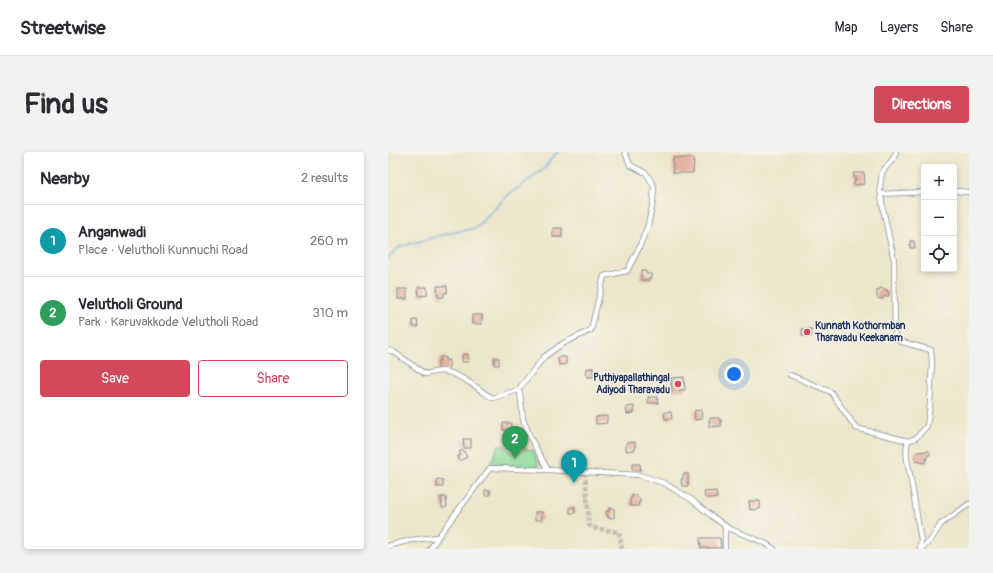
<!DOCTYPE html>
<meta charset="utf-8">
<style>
:root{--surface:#fff;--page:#f2f2f3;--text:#2b2b33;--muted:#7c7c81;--line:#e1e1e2;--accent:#d1495b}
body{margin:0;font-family:Pangolin,sans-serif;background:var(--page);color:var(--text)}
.controls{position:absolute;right:12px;top:12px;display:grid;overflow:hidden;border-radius:4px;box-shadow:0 2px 6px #0003}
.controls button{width:36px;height:36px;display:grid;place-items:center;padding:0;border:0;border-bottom:1px solid var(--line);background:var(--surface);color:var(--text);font:20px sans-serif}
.you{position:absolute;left:346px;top:222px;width:14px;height:14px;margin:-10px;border:3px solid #fff;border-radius:50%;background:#1a73e8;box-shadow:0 0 0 6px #1a73e833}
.badge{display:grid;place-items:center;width:26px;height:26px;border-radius:50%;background:var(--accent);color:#fff;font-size:13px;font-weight:700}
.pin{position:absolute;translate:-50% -33px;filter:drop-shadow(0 1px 2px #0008)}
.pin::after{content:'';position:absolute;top:21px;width:14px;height:12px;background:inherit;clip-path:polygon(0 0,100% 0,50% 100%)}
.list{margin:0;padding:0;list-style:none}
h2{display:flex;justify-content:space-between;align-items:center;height:52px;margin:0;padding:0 16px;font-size:17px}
h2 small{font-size:13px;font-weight:400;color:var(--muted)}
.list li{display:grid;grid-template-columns:26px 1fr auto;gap:12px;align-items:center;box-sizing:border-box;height:72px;padding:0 16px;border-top:1px solid var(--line)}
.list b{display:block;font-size:15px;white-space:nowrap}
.list p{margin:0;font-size:13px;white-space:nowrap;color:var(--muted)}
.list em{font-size:13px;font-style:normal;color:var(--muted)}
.actions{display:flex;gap:8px;padding:12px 16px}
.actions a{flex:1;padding:9px 0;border:1px solid var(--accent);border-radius:4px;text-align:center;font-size:14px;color:var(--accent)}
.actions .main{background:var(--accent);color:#fff}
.icon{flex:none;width:22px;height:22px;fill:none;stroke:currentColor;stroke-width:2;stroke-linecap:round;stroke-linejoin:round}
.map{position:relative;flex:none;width:581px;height:397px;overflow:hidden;border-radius:4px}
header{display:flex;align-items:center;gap:24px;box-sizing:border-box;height:56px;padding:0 20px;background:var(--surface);border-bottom:1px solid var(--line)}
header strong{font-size:19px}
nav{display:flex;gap:22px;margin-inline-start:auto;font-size:14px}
.intro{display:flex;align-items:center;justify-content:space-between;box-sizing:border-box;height:96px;padding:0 24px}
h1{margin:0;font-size:28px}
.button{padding:10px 18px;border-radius:4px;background:var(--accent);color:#fff;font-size:14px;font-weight:700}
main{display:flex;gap:24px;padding:0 24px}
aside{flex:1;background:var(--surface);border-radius:4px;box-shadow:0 2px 6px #0003}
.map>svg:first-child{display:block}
.green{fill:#8ddd9d;stroke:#54867e}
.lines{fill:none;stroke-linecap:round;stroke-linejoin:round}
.stream{stroke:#6ba8dd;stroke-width:1.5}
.building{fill:#e6b2a2}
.minor-tunnel{stroke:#c2c1b4;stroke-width:4.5;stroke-dasharray:4.5 2;stroke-linecap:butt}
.minor-casing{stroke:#848a94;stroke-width:6}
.minor{stroke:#fff;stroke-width:4.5}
.poi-dot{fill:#d1495b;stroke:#f7f3e8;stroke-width:1.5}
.labels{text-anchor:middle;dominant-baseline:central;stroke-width:3;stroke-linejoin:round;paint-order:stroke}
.poi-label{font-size:10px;font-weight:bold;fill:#1b2f5e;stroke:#f7f3e8;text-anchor:start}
</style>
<header>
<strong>Streetwise</strong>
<nav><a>Map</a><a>Layers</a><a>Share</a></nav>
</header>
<div class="intro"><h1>Find us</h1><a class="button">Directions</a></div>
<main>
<aside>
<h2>Nearby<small>2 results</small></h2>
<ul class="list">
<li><span class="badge" style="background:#0f9aa8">1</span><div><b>Anganwadi</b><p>Place · Velutholi Kunnuchi Road</p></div><em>260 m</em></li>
<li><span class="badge" style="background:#2e9e5b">2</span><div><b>Velutholi Ground</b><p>Park · Karuvakkode Velutholi Road</p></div><em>310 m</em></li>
</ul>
<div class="actions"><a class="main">Save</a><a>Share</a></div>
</aside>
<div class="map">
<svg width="581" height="397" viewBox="0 0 581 397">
<rect width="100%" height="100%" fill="#f7f3e8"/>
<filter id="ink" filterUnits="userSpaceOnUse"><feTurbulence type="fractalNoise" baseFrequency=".025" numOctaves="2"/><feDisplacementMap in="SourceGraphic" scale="8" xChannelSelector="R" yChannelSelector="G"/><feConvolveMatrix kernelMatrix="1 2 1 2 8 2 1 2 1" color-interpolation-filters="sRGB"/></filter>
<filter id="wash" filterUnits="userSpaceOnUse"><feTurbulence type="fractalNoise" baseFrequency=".012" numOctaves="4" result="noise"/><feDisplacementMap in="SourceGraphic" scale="16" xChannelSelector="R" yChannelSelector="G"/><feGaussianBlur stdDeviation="0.9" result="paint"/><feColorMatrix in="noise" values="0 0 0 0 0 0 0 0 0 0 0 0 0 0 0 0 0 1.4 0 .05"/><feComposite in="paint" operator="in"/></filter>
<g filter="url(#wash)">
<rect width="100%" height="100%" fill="#ece6ca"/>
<path class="green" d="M110,294h7l2,4 8,3 11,-4 7,1 6,16 -48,-2z"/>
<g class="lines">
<path class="stream" d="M0,106l11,-11 47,-13 30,-6 31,-32 37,-27 11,-15 4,-2"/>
</g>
<g id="blocks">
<g class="building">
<path d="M285,6h20v4h1l-1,11h-20z"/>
<path d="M465,21h11l1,11 -11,1v-5h2v-3h-2z"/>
<rect x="165" y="76" width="9" height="9"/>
<path d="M522,89h4l1,7h-5z"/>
<path d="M253,119h5v3h5l1,4h-3v2h-8z"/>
<path d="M49,134h10v7h-3v4h-6z"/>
<path d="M30,135h9v8l-8,1z"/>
<path d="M492,136l7,2 1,2 1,4 -5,1 -2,2 -5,-1v-8h2z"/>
<rect x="10" y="137" width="9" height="10"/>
<rect x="84" y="163" width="10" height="9"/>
<path d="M25,168h4l1,7h-5z"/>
<rect x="414" y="177" width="9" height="7"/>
<path d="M80,202l1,8h-7v-7z"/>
<path d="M52,205h5l1,4 3,-1v9l-11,1v-9h2z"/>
<path d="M170,205h8v7l-7,1z"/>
<rect x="106" y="206" width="5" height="7"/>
<path d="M205,216l1,9h-7l-1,-8z"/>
<path d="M296,225l1,13 -13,1 -1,-13z"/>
<path d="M260,245h9l1,6h-10z"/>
<path d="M246,254v7l-7,1 -1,-7z"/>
<path d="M313,258l1,9 -7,1 -1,-9z"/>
<path d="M276,260h7l1,7h-7z"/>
<path d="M219,264v7l-11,1v-7z"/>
<path d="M322,266h9v2h2v6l-12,1v-7h1z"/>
<path d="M115,271h8l-1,8 -7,-1z"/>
<path d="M130,282v7l-6,1v-7z"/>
<path d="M75,287h8v9h-7z"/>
<path d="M247,290v8l-9,1v-8z"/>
<path d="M75,298l4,7 -7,4 -2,-5 3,-1 -2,-3z"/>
<path d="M541,299l1,2v2h-2l-3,8 -9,-2 -1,-6 2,-3z"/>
<path d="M244,312h8l1,6h-9z"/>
<path d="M295,322h5v12h-6l-1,-7h2z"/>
<path d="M49,327l6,1v7h-6z"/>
<rect x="97" y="338" width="5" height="5"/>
<path d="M328,339l1,7h-12l-1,-6z"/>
<path d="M244,343h5v3h3v5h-2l1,3h-9v-8h2z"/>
<path d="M53,345h5l1,10 -5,1z"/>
<path d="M361,349h11v8l-10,1z"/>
<rect x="182" y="355" width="5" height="6"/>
<path d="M221,356h5v10h-6v-2l-1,-1 -1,-4h3z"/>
<rect x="147" y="360" width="7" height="8"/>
<path d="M312,386h20l1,10h-20z"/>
</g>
</g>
</g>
<g filter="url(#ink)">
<use href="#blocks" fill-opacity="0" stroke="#848a94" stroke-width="1"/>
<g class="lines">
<path class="minor-tunnel" d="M197,320l4,53 4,3 26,4 3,17"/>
<g class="minor-casing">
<g id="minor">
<path d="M237,0l5,13 16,8 8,13 -1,16 -5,23 -9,23 -12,23 -23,5 -13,54 -29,14 -18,13 -26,33 2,3 3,26 8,20 17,31 91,5 25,8 28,17 21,17 15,11 37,15 9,6"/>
<path d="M508,0l-3,7 -11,13 -2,17 3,20 11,51 1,75 4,6 32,9 1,12 -2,43 -3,21 -11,12 -8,3c-4,13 1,26 3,40 4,19 6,39 10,59l-1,9"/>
<path d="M566,39l15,1"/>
<path d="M493,42l43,-2"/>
<path d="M0,198l6,2 31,22c6,-1 12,-3 19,-3 10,2 22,9 31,15 6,4 11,9 18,12l25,-8"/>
<path d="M402,223l41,17 25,36 52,13"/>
<path d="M337,374v23"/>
<path d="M0,394l23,-6 27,-3"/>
<path d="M42,397l8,-12 52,-69 58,2"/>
<path d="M533,397l10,-9 10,-16 28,-20"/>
</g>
</g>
<use href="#minor" class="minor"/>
</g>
</g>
<g class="poi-dot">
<circle cx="419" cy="180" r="4"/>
<circle cx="290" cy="232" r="4"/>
</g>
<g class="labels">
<g class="poi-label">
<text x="427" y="174">Kunnath Kothormban<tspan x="427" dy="12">Tharavadu Keekanam</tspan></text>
<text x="282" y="226" text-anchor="end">Puthiyapallathingal<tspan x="282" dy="12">Adiyodi Tharavadu</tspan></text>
</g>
</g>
</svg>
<div class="controls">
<button>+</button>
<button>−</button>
<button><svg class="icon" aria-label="locate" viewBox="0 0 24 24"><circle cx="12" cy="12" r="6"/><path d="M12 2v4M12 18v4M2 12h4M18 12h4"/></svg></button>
</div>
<div class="you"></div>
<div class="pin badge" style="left:186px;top:331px;background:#0f9aa8">1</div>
<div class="pin badge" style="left:127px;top:307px;background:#2e9e5b">2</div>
</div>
</main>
